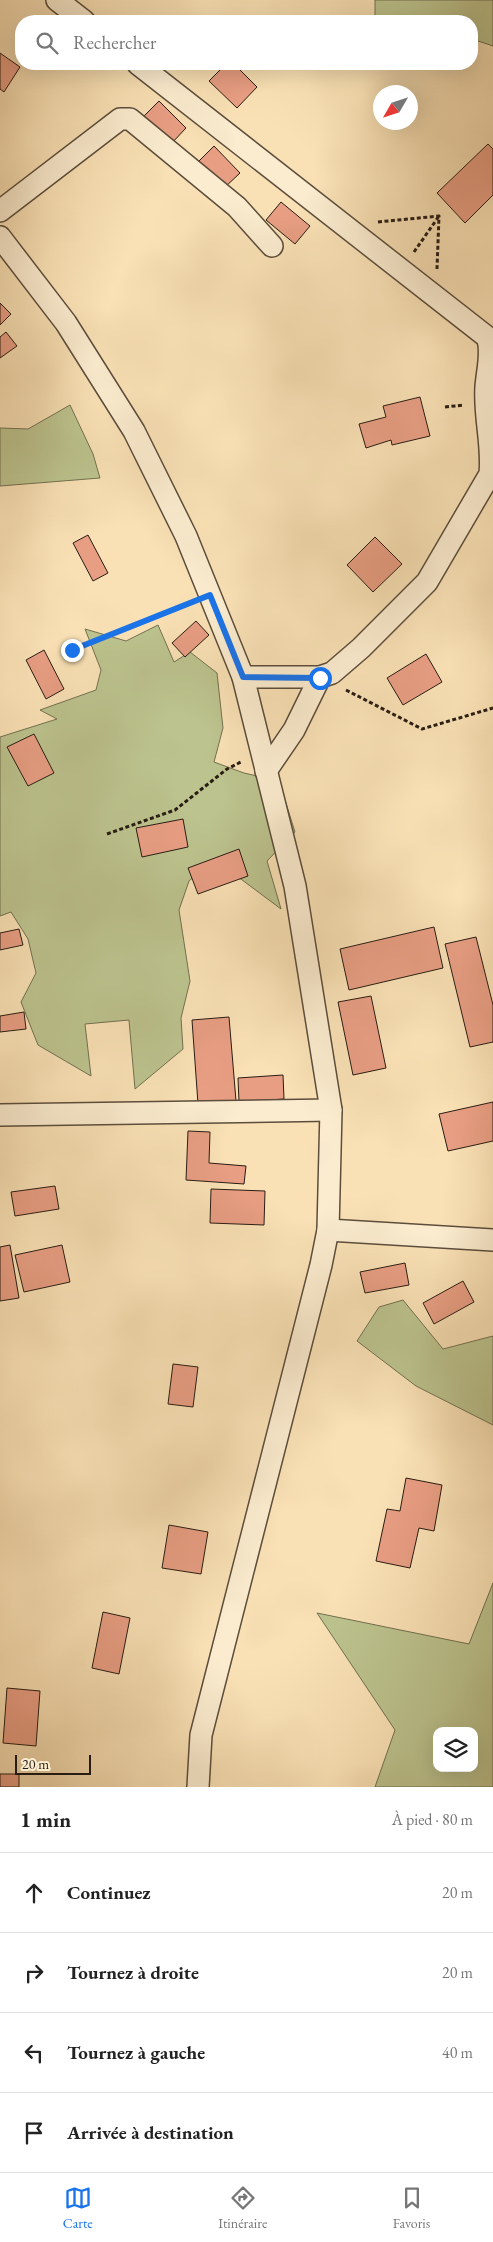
<!DOCTYPE html>
<html lang="fr">
<meta charset="utf-8">
<style>
:root{--surface:#fff;--page:#f2f2f2;--text:#222;--muted:#767676;--line:#e0e0e0;--accent:#1a73e8}
body{margin:0;font-family:"EB Garamond",serif;background:var(--page);color:var(--text)}
.controls{position:absolute;right:15px;bottom:15px;display:grid;overflow:hidden;border-radius:10px;box-shadow:0 5px 20px #0002}
.controls button{width:45px;height:45px;display:grid;place-items:center;padding:0;border:0;border-bottom:1px solid var(--line);background:var(--surface);color:var(--text);font:25px sans-serif}
.compass{position:absolute;left:373px;top:85px;width:45px;height:45px;border-radius:50%;background:var(--surface);box-shadow:0 5px 20px #0002;rotate:231deg}
.scale{position:absolute;left:15px;bottom:12px;width:76px;box-sizing:border-box;padding-left:5px;border:2px solid #281c13;border-top:0;font-size:14px;line-height:18px;white-space:nowrap;color:#281c13;-webkit-text-stroke:4px #fbeccf;paint-order:stroke}
.stop{position:absolute;width:15px;height:15px;margin:-11px;border:4px solid #1a73e8;border-radius:50%;background:#fff}
.stop.end{background:#1a73e8;border-color:#fff;box-shadow:0 1px 5px #0008}
.list{margin:0;padding:0;list-style:none}
h2{display:flex;justify-content:space-between;align-items:center;height:65px;margin:0;padding:0 20px;font-size:21px}
h2 small{font-size:16px;font-weight:400;color:var(--muted)}
.list li{display:grid;grid-template-columns:32px 1fr auto;gap:15px;align-items:center;box-sizing:border-box;height:80px;padding:0 20px;border-top:1px solid var(--line)}
.list b{display:block;font-size:19px;white-space:nowrap}
.list em{font-size:16px;font-style:normal;color:var(--muted)}
.icon{flex:none;width:28px;height:28px;fill:none;stroke:currentColor;stroke-width:2;stroke-linecap:round;stroke-linejoin:round}
.map{position:relative;flex:none;width:493px;height:1787px;overflow:hidden}
.search{position:absolute;background:var(--surface);box-shadow:0 5px 20px #0002;left:15px;right:15px;top:15px;height:55px;display:flex;align-items:center;gap:12px;box-sizing:border-box;padding:0 18px;border-radius:20px;color:var(--muted);font-size:19px}
.sheet{height:385px;background:var(--surface)}
nav{display:flex;justify-content:space-around;align-items:center;box-sizing:border-box;height:70px;border-top:1px solid var(--line);background:var(--surface);font-size:14px;color:var(--muted)}
nav a{display:grid;justify-items:center;gap:2px}
nav .on{color:var(--accent)}
.map>svg:first-child{display:block}
.green{fill:#bcc38e;stroke:#727050;fill-rule:evenodd}
.building{fill:#e89e83;stroke:#281c13}
.lines{fill:none;stroke-linecap:round;stroke-linejoin:round}
.street-casing{stroke:#5c4d3c;stroke-width:24}
.path{stroke:#281c13;stroke-width:3;stroke-dasharray:4 2.5;stroke-linecap:butt}
.street{stroke:#fbeccf;stroke-width:21}
.route{stroke:#1a73e8;stroke-width:6}
</style>
<div class="map">
<svg width="493" height="1787" viewBox="0 0 493 1787">
<rect width="100%" height="100%" fill="#f9e1b5"/>
<filter id="stains"><feTurbulence type="fractalNoise" baseFrequency=".004" numOctaves="4"/><feColorMatrix values="0 0 0 0 .2 0 0 0 0 .09 0 0 0 0 .02 0 0 0 .5 -.17"/></filter>
<radialGradient id="worn" r=".72"><stop offset=".6" stop-color="#630" stop-opacity="0"/><stop offset="1" stop-color="#630" stop-opacity=".3"/></radialGradient>
<g class="green">
<path d="M375,0h118v46l-21,-7v-18h-97z"/>
<path d="M70,405l23,49 7,24 -100,8v-58l28,1z"/>
<path d="M158,625l16,37 16,-10 27,21 6,55 -9,34 30,11 35,8 16,51 -28,29 14,48 -67,-50 -25,22 -10,29 11,71 -9,37 2,31 -48,40 -6,-69 -44,4 6,52 -53,-31 -17,-43 15,-29 -8,-34 -17,-27 -11,4v-179l57,-18 -17,-9 56,-20 5,-20 -16,-41 41,12z"/>
<path d="M403,1300l40,49 50,-13v89l-77,-39 -59,-45 22,-34z"/>
<path d="M493,1583v204h-118l20,-57 -78,-117 152,31zM437,1731h37v37h-37z"/>
</g>
<g class="building">
<path d="M0,53l20,14 -16,25 -4,-3z"/>
<path d="M226,64h8l23,23 -20,21 -28,-27z"/>
<path d="M159,101l27,27 -16,17 -28,-27z"/>
<path d="M488,144l5,5v46l-28,28 -28,-30z"/>
<path d="M214,146l26,27 -17,16 -26,-26z"/>
<path d="M281,202l29,24 -15,18 -29,-24z"/>
<path d="M0,303l11,11 -11,11z"/>
<path d="M6,332l11,14 -17,12v-21z"/>
<path d="M420,397l10,39 -38,9 -1,-5 -25,8 -7,-24 27,-7 -3,-11z"/>
<path d="M88,535l20,38 -15,8 -20,-38z"/>
<path d="M375,537l27,27 -29,28 -26,-27z"/>
<path d="M196,621l13,14 -24,22 -13,-14z"/>
<path d="M44,650l20,39 -18,10 -20,-39z"/>
<path d="M426,654l16,28 -39,23 -16,-27z"/>
<path d="M34,734l20,39 -26,13 -21,-39z"/>
<path d="M183,819l5,28 -46,10 -6,-29z"/>
<path d="M239,849l9,27 -50,18 -10,-26z"/>
<path d="M434,927l9,41 -94,22 -9,-41z"/>
<path d="M19,929l4,16 -23,5v-17z"/>
<path d="M476,937l17,68v37l-23,5 -25,-103z"/>
<path d="M371,996l15,72 -33,7 -15,-73z"/>
<path d="M24,1012l2,17 -26,3v-16z"/>
<path d="M229,1017l7,84 -38,3 -6,-84z"/>
<path d="M283,1075l1,24 -45,3 -1,-24z"/>
<path d="M493,1102v39l-45,10 -9,-37z"/>
<path d="M188,1131l22,1 -1,31 37,3 -2,18 -58,-4z"/>
<path d="M55,1186l4,23 -44,7 -4,-24z"/>
<path d="M211,1189l54,2 -1,34 -54,-2z"/>
<path d="M10,1245l9,53 -19,3v-54z"/>
<path d="M62,1245l8,37 -46,10 -9,-37z"/>
<path d="M405,1263l4,22 -44,8 -5,-21z"/>
<path d="M463,1281l11,21 -40,22 -11,-21z"/>
<path d="M173,1364l25,3 -5,40 -25,-3z"/>
<path d="M406,1478l36,7 -8,46 -15,-3 -9,40 -34,-7 11,-52 13,2z"/>
<path d="M169,1525l39,7 -7,42 -39,-6z"/>
<path d="M103,1612l27,6 -11,56 -27,-6z"/>
<path d="M7,1688l33,3 -4,55 -33,-3z"/>
<rect x="0" y="1774" width="19" height="13"/>
</g>
<g class="lines">
<g class="street-casing">
<g id="street">
<path d="M57,0l27,21"/>
<path d="M138,64l349,273c6,14 0,34 -1,50 -2,29 7,58 4,87l-63,108 -66,66 -29,25 -12,4h-77"/>
<path d="M0,211l120,-92h10l107,88 35,39"/>
<path d="M0,237l66,86 68,108 52,105 57,141 52,209 36,224 -3,120 -7,35 -120,470 -3,52"/>
<path d="M266,771l28,-41 26,-53"/>
<path d="M0,1115l331,-5"/>
<path d="M328,1230l165,10"/>
</g>
</g>
<g class="path">
<path d="M378,222l61,-6 -2,53"/>
<path d="M414,252l25,-36"/>
<path d="M445,407l19,-2"/>
<path d="M72,650l116,-46"/>
<path d="M346,690l76,39 71,-21"/>
<path d="M107,834l68,-24 52,-41 14,-7"/>
</g>
<use href="#street" class="street"/>
</g>
<g class="lines">
<path class="route" d="M72,650l138,-55 33,82 77,1"/>
</g>
<rect width="100%" height="100%" filter="url(#stains)"/>
<rect width="100%" height="100%" fill="url(#worn)"/>
</svg>
<div class="controls">
<button><svg class="icon" aria-label="layers" viewBox="0 0 24 24"><path d="M12 4l9 5-9 5-9-5zM3 14l9 5 9-5"/></svg></button>
</div>
<svg class="compass" viewBox="-18 -18 36 36"><path d="M0-13l5 13h-10z" fill="#e53935"/><path d="M0 13l5-13h-10z" fill="#767676"/></svg>
<div class="scale">20 m</div>
<div class="stop" style="left:320px;top:678px"></div>
<div class="stop end" style="left:72px;top:650px"></div>
<div class="search"><svg class="icon" aria-label="search" viewBox="0 0 24 24"><circle cx="10" cy="10" r="6"/><path d="M15 15l6 6"/></svg>Rechercher</div>
</div>
<section class="sheet">
<h2>1 min<small>À pied · 80 m</small></h2>
<ul class="list">
<li><svg class="icon" aria-label="ahead" viewBox="0 0 24 24"><path d="M12 20V5M6 11l6-6 6 6"/></svg><div><b>Continuez</b></div><em>20 m</em></li>
<li><svg class="icon" aria-label="right" viewBox="0 0 24 24"><path d="M7 20v-9h11M14 6l5 5-5 5"/></svg><div><b>Tournez à droite</b></div><em>20 m</em></li>
<li><svg class="icon" aria-label="left" viewBox="0 0 24 24"><path d="M17 20v-9H6M10 6l-5 5 5 5"/></svg><div><b>Tournez à gauche</b></div><em>40 m</em></li>
<li><svg class="icon" aria-label="arrive" viewBox="0 0 24 24"><path d="M6 21V4h12l-3 4 3 4H6"/></svg><div><b>Arrivée à destination</b></div></li>
</ul>
</section>
<nav>
<a class="on"><svg class="icon" aria-label="map" viewBox="0 0 24 24"><path d="M3 6l6-2 6 2 6-2v14l-6 2-6-2-6 2zM9 4v14M15 6v14"/></svg>Carte</a>
<a><svg class="icon" aria-label="directions" viewBox="0 0 24 24"><path d="M12 3l9 9-9 9-9-9zM9 14v-3h6M13 9l2 2-2 2"/></svg>Itinéraire</a>
<a><svg class="icon" aria-label="saved" viewBox="0 0 24 24"><path d="M7 4h10v16l-5-4-5 4z"/></svg>Favoris</a>
</nav>
